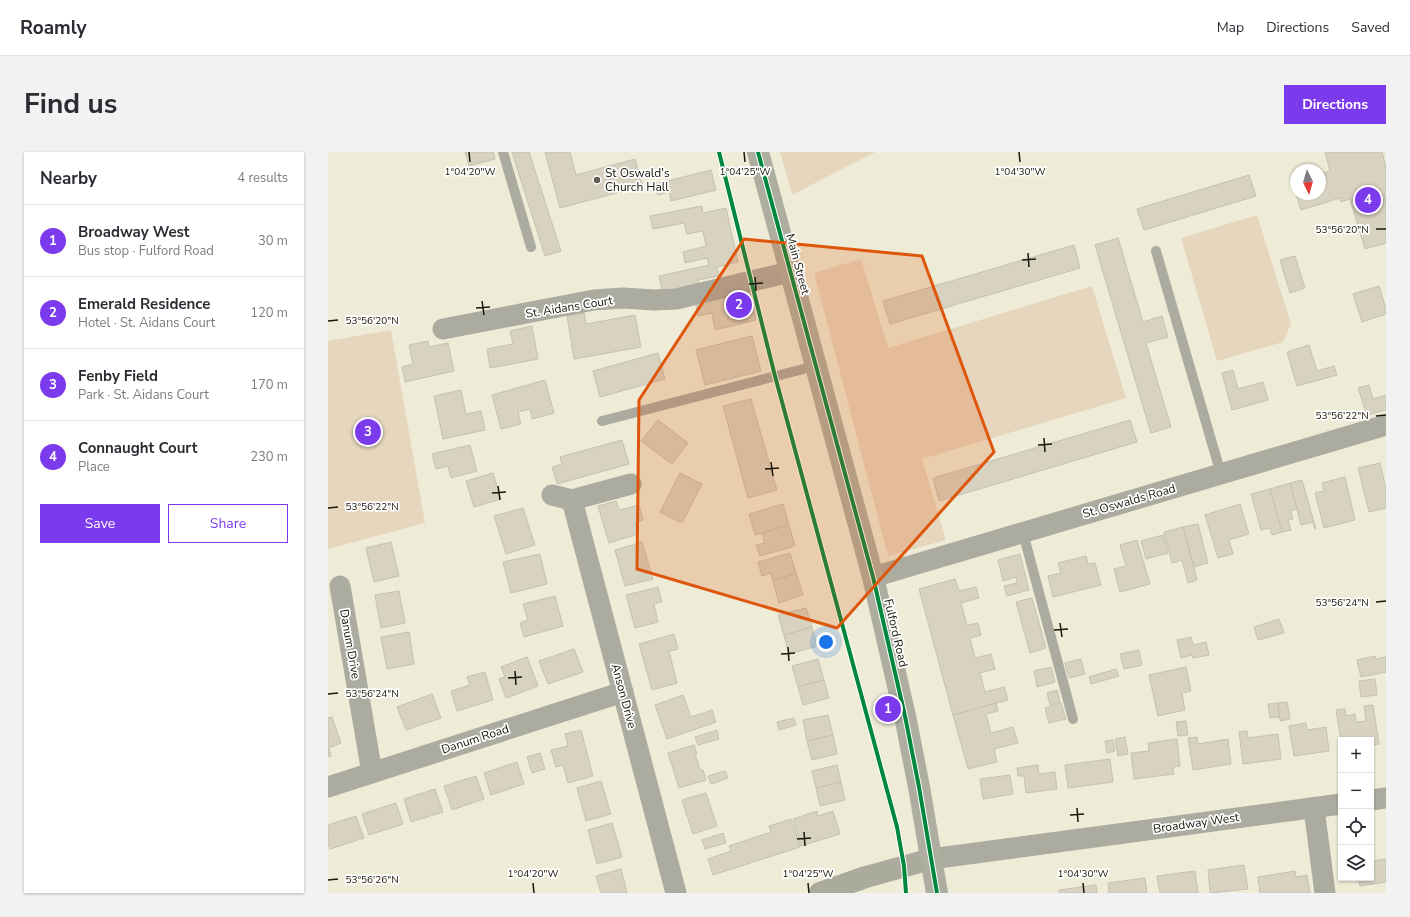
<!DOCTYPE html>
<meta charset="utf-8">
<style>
:root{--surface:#fff;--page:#f2f2f3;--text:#2b2b33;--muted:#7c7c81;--line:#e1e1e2;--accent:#7c3aed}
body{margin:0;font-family:"Nunito Sans",sans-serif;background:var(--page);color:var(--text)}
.controls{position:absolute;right:12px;bottom:12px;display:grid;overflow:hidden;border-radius:0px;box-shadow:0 1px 3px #0004}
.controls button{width:36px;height:36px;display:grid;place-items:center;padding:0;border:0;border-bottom:1px solid var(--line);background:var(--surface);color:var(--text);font:20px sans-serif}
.compass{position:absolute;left:962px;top:12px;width:36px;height:36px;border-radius:50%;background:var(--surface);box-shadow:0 1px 3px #0004;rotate:175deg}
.you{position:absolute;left:498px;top:490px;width:14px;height:14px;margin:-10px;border:3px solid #fff;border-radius:50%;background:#1a73e8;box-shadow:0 0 0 6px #1a73e833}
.badge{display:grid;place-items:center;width:26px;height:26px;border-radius:50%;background:var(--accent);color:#fff;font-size:13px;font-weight:700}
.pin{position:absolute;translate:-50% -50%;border:2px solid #fff;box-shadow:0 1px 4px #0006}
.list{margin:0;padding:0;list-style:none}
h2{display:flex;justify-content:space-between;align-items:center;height:52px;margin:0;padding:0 16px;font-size:17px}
h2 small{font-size:13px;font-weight:400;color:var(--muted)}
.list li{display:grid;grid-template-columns:26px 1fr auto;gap:12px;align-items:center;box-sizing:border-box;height:72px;padding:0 16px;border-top:1px solid var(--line)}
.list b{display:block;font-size:15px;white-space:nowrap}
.list p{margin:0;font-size:13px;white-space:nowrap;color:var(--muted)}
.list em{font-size:13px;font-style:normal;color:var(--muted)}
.actions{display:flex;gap:8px;padding:12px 16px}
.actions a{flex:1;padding:9px 0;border:1px solid var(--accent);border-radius:0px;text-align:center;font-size:14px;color:var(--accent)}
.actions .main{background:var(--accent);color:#fff}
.icon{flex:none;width:22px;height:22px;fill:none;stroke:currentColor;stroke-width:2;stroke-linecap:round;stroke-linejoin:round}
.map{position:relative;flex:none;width:1058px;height:741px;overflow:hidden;border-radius:0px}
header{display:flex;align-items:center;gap:24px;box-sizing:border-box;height:56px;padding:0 20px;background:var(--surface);border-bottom:1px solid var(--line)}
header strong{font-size:19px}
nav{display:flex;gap:22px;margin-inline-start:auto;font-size:14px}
.intro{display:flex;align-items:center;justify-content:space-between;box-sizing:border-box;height:96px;padding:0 24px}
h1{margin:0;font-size:28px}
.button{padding:10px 18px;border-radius:0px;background:var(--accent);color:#fff;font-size:14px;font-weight:700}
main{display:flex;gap:24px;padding:0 24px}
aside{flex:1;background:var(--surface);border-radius:0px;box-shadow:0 1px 3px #0004}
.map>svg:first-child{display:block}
.green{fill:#e7d6be}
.building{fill:#d8d2c0;stroke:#c6c1b1}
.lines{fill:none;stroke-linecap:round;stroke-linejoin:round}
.lane{stroke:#ababa0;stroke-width:10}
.street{stroke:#ababa0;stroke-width:21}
.secondary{stroke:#aaaa9d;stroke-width:22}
.primary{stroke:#adae9f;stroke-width:22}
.cycleway-casing{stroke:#fff;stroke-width:6}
.cycleway{stroke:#00873e;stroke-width:4}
.marked{fill:#de560c;fill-opacity:0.2;stroke:#de560c;stroke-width:3;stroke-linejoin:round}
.ticks{fill:none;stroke:#191709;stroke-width:1.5}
.poi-dot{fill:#646151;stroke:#fff;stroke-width:1.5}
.labels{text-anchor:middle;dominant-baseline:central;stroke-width:3.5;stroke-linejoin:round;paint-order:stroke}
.poi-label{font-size:12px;fill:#191709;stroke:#fff;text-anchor:start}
.street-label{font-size:12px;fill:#191709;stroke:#fff}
.ticks-label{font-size:10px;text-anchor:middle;fill:#191709;stroke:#fff;stroke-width:3.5;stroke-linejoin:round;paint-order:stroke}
</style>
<header>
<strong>Roamly</strong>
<nav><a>Map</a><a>Directions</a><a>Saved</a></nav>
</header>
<div class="intro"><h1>Find us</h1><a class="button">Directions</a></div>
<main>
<aside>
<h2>Nearby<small>4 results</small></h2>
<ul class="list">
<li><span class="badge">1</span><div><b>Broadway West</b><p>Bus stop · Fulford Road</p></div><em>30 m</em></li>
<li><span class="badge">2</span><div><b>Emerald Residence</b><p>Hotel · St. Aidans Court</p></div><em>120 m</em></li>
<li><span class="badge">3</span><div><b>Fenby Field</b><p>Park · St. Aidans Court</p></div><em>170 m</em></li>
<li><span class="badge">4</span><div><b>Connaught Court</b><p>Place</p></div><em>230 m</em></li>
</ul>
<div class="actions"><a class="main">Save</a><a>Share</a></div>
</aside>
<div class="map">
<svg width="1058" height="741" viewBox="0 0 1058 741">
<rect width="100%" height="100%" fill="#eeebd6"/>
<g class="green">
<path d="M452,0h95l-83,43z"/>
<path d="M929,63l34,109 -8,18 -66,19 -36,-123z"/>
<path d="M533,107l27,89 204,-62 34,112 -204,61 24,81 -58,16 -74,-283z"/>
<path d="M63,178l34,193 -97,26v-208z"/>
</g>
<g class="building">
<path d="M137,0h28l2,7 -26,7z"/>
<path d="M184,0h17l32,99 -16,5z"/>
<path d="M217,0h25l6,23 59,-16 8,27 -83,22z"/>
<path d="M997,0h57l4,15v27h-2l2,7v42l-21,6 -15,-50 -9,3 -1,-4 -39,12 -5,-16h24v-20l10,-3z"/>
<path d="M383,18l5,20 -45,11 -2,-9 -11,3 -3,-11z"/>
<path d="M921,23l7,21 -112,34 -7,-21z"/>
<path d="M968,28v13l-3,-12z"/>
<path d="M374,54l1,7 23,-5 12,54 -21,5 2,9 -21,4 2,6 -37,8 -4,-18 50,-11 -2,-7 -22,5 -2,-11 23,-6 -3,-15 -16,3 -3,-11 -31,6 -3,-13z"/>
<path d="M790,86l25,84 19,-6 6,21 -22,6 25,84 -20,6 -56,-188z"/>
<path d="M746,93l6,23 -190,56 -7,-23z"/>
<path d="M967,104l10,32 -15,5 -10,-33z"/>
<path d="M1051,134l7,23v5l-24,8 -9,-28z"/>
<path d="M421,137l7,31 -41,10 -3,-17 -14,3 -2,-10 14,-3 -1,-5z"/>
<path d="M256,161l2,11 49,-9 6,32 -67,12 -7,-43z"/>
<path d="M204,174l6,33 -48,9 -3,-19 26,-5 -3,-13z"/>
<path d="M424,184l9,35 -56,14 -9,-35z"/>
<path d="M100,189l1,6 19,-4 6,28 -49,11 -3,-15 11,-3 -4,-19z"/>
<path d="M981,193l8,26 17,-5 3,9 -40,11 -10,-34z"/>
<path d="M330,201l7,26 -65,18 -7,-26z"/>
<path d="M905,218l5,19 25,-7 5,18 -36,10 -10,-37z"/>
<path d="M217,228l9,33 -22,6 -2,-10 -12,3 3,12 -20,5 -9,-34z"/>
<path d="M1041,233l4,14 13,-4v15l-19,5 -9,-27z"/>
<path d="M133,238l5,24 15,-3 4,19 -42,9 -9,-43z"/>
<path d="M423,247l26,91 -29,8 -25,-92z"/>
<path d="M330,268l30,23 -16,21 -31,-23z"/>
<path d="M802,268l7,22 -198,59 -6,-23z"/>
<path d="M294,288l7,24 -72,20 -5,-17 10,-3 -2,-7z"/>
<path d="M142,293l7,26 -26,7 -3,-12 -12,3 -4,-15z"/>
<path d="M1052,311l6,26v19l-17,4 -11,-44z"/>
<path d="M165,321l8,26 -27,8 -8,-26z"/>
<path d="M352,321l22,11 -20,39 -22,-11z"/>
<path d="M1017,325l10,43 -31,8 -9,-35 9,-2 -2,-8z"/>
<path d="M974,328l14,49h-1l-2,-7 -12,3 -11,-42z"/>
<path d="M962,331l7,26 -6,2 2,8 -5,1 3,10 -9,2 -12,-43z"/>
<path d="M942,337l12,43 -10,3 -2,-7 -9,2 -10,-36z"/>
<path d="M288,349l3,9 20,-5 4,15 -8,2 3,12 -29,9 -11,-37z"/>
<path d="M455,352l6,21 -34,10 -6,-21z"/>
<path d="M912,352l9,30 -20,6 4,14 -15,4 -13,-43z"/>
<path d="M195,356l12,37 -29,9 -12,-38z"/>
<path d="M870,372l10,39 -14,4 -11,-40z"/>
<path d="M461,373l6,21 -35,10 -4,-11 9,-2 -3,-10z"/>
<path d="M855,375l14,53 -9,3 -6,-23 -10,3 -8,-31z"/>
<path d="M835,383l5,18 -22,6 -5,-18z"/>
<path d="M809,388l13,44 -30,8 -6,-23 12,-3 -6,-21z"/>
<path d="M63,390l8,34 -25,6 -8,-34z"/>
<path d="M314,390l11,37 -28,7 -10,-36z"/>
<path d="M462,401l6,20 -23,8 -3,-8 -8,3 -4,-14z"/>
<path d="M212,402l7,30 -36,9 -8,-31z"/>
<path d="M692,402l9,36 -22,6 -3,-10 13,-3 -1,-6 -13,4 -5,-21z"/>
<path d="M758,404l2,8 7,-1 6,22 -48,12 -5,-21 13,-3 -3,-10z"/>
<path d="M468,421l7,22 -24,8 -6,-22z"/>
<path d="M627,427l4,12 17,-4 3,11 -18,5 6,22 11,-2 3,12 -11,3 5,20 16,-4 4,15 -15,4 5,19 19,-5 4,13 -55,15 -34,-126z"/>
<path d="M330,435l4,15 -8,2 4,18 -23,6 -9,-33z"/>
<path d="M71,439l6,32 -24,5 -6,-33z"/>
<path d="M227,444l8,30 -39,11 -4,-14 8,-3 -5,-16z"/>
<path d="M704,446l14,50 -16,5 -14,-51z"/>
<path d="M478,456l6,19 -28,8 -6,-20z"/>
<path d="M951,467l5,14 -26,7 -4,-13z"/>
<path d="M484,475l5,19 -28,8 -5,-19z"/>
<path d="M81,480l5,32 -27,5 -6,-32z"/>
<path d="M346,482l4,15 -9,2 8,32 -25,7 -13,-46z"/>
<path d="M863,485l2,8 13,-3 3,13 -16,3 -1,-3 -11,3 -4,-18z"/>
<path d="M246,497l9,23 -35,12 -9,-23z"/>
<path d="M811,498l3,15 -18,4 -4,-15z"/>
<path d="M1047,504l1,3 10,-2v15l-25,5 -4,-17z"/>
<path d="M199,505l11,29 -32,12 -7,-19 6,-2 -4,-10z"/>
<path d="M490,507l6,21 -26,7 -6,-21z"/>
<path d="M753,507l4,15 -16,4 -4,-15z"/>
<path d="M723,515l4,15 -18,5 -3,-16z"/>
<path d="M858,515l5,24 -9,2 3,17 -27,6 -9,-41z"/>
<path d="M788,517l3,7 -28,8 -2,-7z"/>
<path d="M157,520l8,28 -36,11 -6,-20 19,-6 -3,-8z"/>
<path d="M1047,527l2,16 -16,2 -2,-16z"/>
<path d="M496,528l5,18 -26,7 -5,-18z"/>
<path d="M729,538l3,12 -10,3 -3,-12z"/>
<path d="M104,542l9,24 -35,12 -9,-23z"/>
<path d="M355,543l8,22 21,-7 4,12 -49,17 -12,-34z"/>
<path d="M959,550l3,17 -10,2 -2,-18z"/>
<path d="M668,551l2,8 -12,3 5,19 22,-6 5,16 -24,6 3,13 -29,7 -15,-54z"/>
<path d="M733,551l5,16 -17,4 -4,-15z"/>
<path d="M950,551l1,14 -9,1 -2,-14z"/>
<path d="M1045,553l6,39 -8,1v-5h-30l-5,-30 9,-1 1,7 9,-2 1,8 10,-1 -2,-15z"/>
<path d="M500,563l5,20 -26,6 -4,-21z"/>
<path d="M4,565l9,26 -12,5 2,8 -3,1v-39z"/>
<path d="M466,566l2,7 -17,5 -2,-8z"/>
<path d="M858,569l2,14 -10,1 -2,-14z"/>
<path d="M978,571l1,7 19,-3 3,24 -35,5 -5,-30z"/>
<path d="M253,578l12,46 -25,7 -5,-18 -7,2 -5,-17 17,-4 -3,-12z"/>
<path d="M389,578l2,9 -21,6 -3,-8z"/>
<path d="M919,579l1,7 30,-4 3,25 -38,5 -4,-32z"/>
<path d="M505,583l4,19 -25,6 -5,-19z"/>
<path d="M797,585l3,17 -10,2 -3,-17z"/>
<path d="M869,585l1,7 30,-5 3,25 -38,6 -5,-32z"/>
<path d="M849,587l3,27 -7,1 1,7 -40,5 -3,-26 18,-2 -1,-8z"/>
<path d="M785,588l2,11 -8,2 -2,-12z"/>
<path d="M366,593l3,9h-2l5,16h3l3,10 -27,8 -11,-35z"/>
<path d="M212,601l5,16 -13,4 -5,-16z"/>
<path d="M782,607l3,23 -45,6 -3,-23z"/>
<path d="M189,610l7,22 -33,11 -7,-22z"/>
<path d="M509,613l4,17 -25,6 -4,-17z"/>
<path d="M710,613l1,9 16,-2 2,17 -31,4 -2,-17h-6l-1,-8z"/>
<path d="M397,619l3,7 -17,6 -3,-8z"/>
<path d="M682,623l3,19 -30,5 -3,-20z"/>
<path d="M148,624l8,23 -32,11 -8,-24z"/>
<path d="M273,629l10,33 -25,7 -9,-33z"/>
<path d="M513,630l4,18 -25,6 -4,-18z"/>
<path d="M107,637l8,23 -32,10 -7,-23z"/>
<path d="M378,641l11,33 -24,8 -11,-34z"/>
<path d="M68,651l7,21 -34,11 -7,-21z"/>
<path d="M489,659l1,5 15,-5 7,23 -39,12 -8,-27z"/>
<path d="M28,664l8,22 -34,11 -2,-5v-19z"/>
<path d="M463,667l9,28 -87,28 -5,-16 23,-8 -2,-5 42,-14 -2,-6z"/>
<path d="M284,671l10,34 -25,7 -9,-34z"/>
<path d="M395,681l3,10 -21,6 -3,-9z"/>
<path d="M1058,707v23l-26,4 -2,-8h13v-17z"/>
<path d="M916,713l4,24 -38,4 -2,-23z"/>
<path d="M293,717l6,24h-26l-5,-17z"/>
<path d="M867,719l3,22h-38l-3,-17z"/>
<path d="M967,719l1,6 11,-2 3,18h-50l-2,-16z"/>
<path d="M817,726l2,15h-38l-1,-10z"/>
<path d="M768,733l1,8h-38v-3z"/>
</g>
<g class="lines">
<g class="lane">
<path d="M175,0l28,95"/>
<path d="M828,99l65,223"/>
<path d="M274,269l213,-55"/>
<path d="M695,381l50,186"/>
</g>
<g class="street">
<path d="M115,177l151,-29 29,-2 31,2 22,-1 114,-27"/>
<path d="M224,343l20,5 59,-16"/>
<path d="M244,348l104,393"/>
<path d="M545,425l513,-152"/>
<path d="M12,434l32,187"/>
<path d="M0,635l295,-95"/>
<path d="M1043,648l15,-2"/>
<path d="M986,656l11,85"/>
<path d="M603,707l410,-55"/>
</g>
<path class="secondary" d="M492,741l46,-16 65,-18"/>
<path class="primary" d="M430,0l115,425 32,139 14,71 18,106"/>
<g class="cycleway-casing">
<g id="cycleway">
<path d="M391,0l56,224 122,451 7,39 2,27"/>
<path d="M430,0l115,425 32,139 14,71 18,106"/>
</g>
</g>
<use href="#cycleway" class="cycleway"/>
</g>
<path class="marked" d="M416,87l178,17 72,196 -157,176 -200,-59 2,-169z"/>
<path class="ticks" d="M141,0l1,10M416,0l1,10M691,0l1,10M1048,77h10M700,101l1,14M694,108l14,-1M427,125l1,14M421,132l14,-1M154,149l2,14M148,156l14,-1M0,169l10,-1M1048,264l10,-1M716,286l1,14M710,293l14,-1M443,310l2,14M437,317l14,-1M170,334l2,14M164,341l14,-1M0,356l10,-1M1048,450l10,-1M732,471l2,14M726,478l14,-1M460,495l1,14M453,502l14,-1M187,519l1,14M180,526l14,-1M0,542l10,-1M749,656l1,14M742,663l14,-1M476,680l1,14M469,687l14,-1M0,728l10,-1M205,731l1,10M480,731l1,10M755,731l1,10"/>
<circle class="poi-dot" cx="269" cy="28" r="4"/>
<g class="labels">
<g class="poi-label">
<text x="277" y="21">St Oswald's<tspan x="277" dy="14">Church Hall</tspan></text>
</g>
<g class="street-label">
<text transform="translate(470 112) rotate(75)">Main Street</text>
<text transform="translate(241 155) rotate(-9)">St. Aidans Court</text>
<text transform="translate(801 349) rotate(-16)">St. Oswalds Road</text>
<text transform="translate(568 481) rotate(77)">Fulford Road</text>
<text transform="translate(22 492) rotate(80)">Danum Drive</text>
<text transform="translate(296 544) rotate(75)">Anson Drive</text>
<text transform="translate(147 587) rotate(-18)">Danum Road</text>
<text transform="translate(868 671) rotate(-8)">Broadway West</text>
</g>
</g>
<g class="ticks-label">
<text x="142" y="23">1°04'20"W</text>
<text x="417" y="23">1°04'25"W</text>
<text x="692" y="23">1°04'30"W</text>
<text x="1014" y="81">53°56'20"N</text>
<text x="44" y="172">53°56'20"N</text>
<text x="1014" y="267">53°56'22"N</text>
<text x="44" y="358">53°56'22"N</text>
<text x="1014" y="454">53°56'24"N</text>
<text x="44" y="545">53°56'24"N</text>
<text x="205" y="725">1°04'20"W</text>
<text x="480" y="725">1°04'25"W</text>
<text x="755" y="725">1°04'30"W</text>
<text x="44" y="731">53°56'26"N</text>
</g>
</svg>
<div class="controls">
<button>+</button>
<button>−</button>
<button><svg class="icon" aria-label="locate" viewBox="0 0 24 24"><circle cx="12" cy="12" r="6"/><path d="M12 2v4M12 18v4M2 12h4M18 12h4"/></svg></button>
<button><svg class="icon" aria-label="layers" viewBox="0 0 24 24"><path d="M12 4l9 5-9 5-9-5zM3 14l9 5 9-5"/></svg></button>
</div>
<svg class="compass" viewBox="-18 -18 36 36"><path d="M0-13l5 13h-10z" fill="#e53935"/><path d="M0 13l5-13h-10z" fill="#7c7c81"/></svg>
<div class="you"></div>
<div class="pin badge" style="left:560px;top:557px">1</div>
<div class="pin badge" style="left:411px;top:153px">2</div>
<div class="pin badge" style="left:40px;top:280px">3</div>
<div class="pin badge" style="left:1040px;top:48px">4</div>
</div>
</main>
